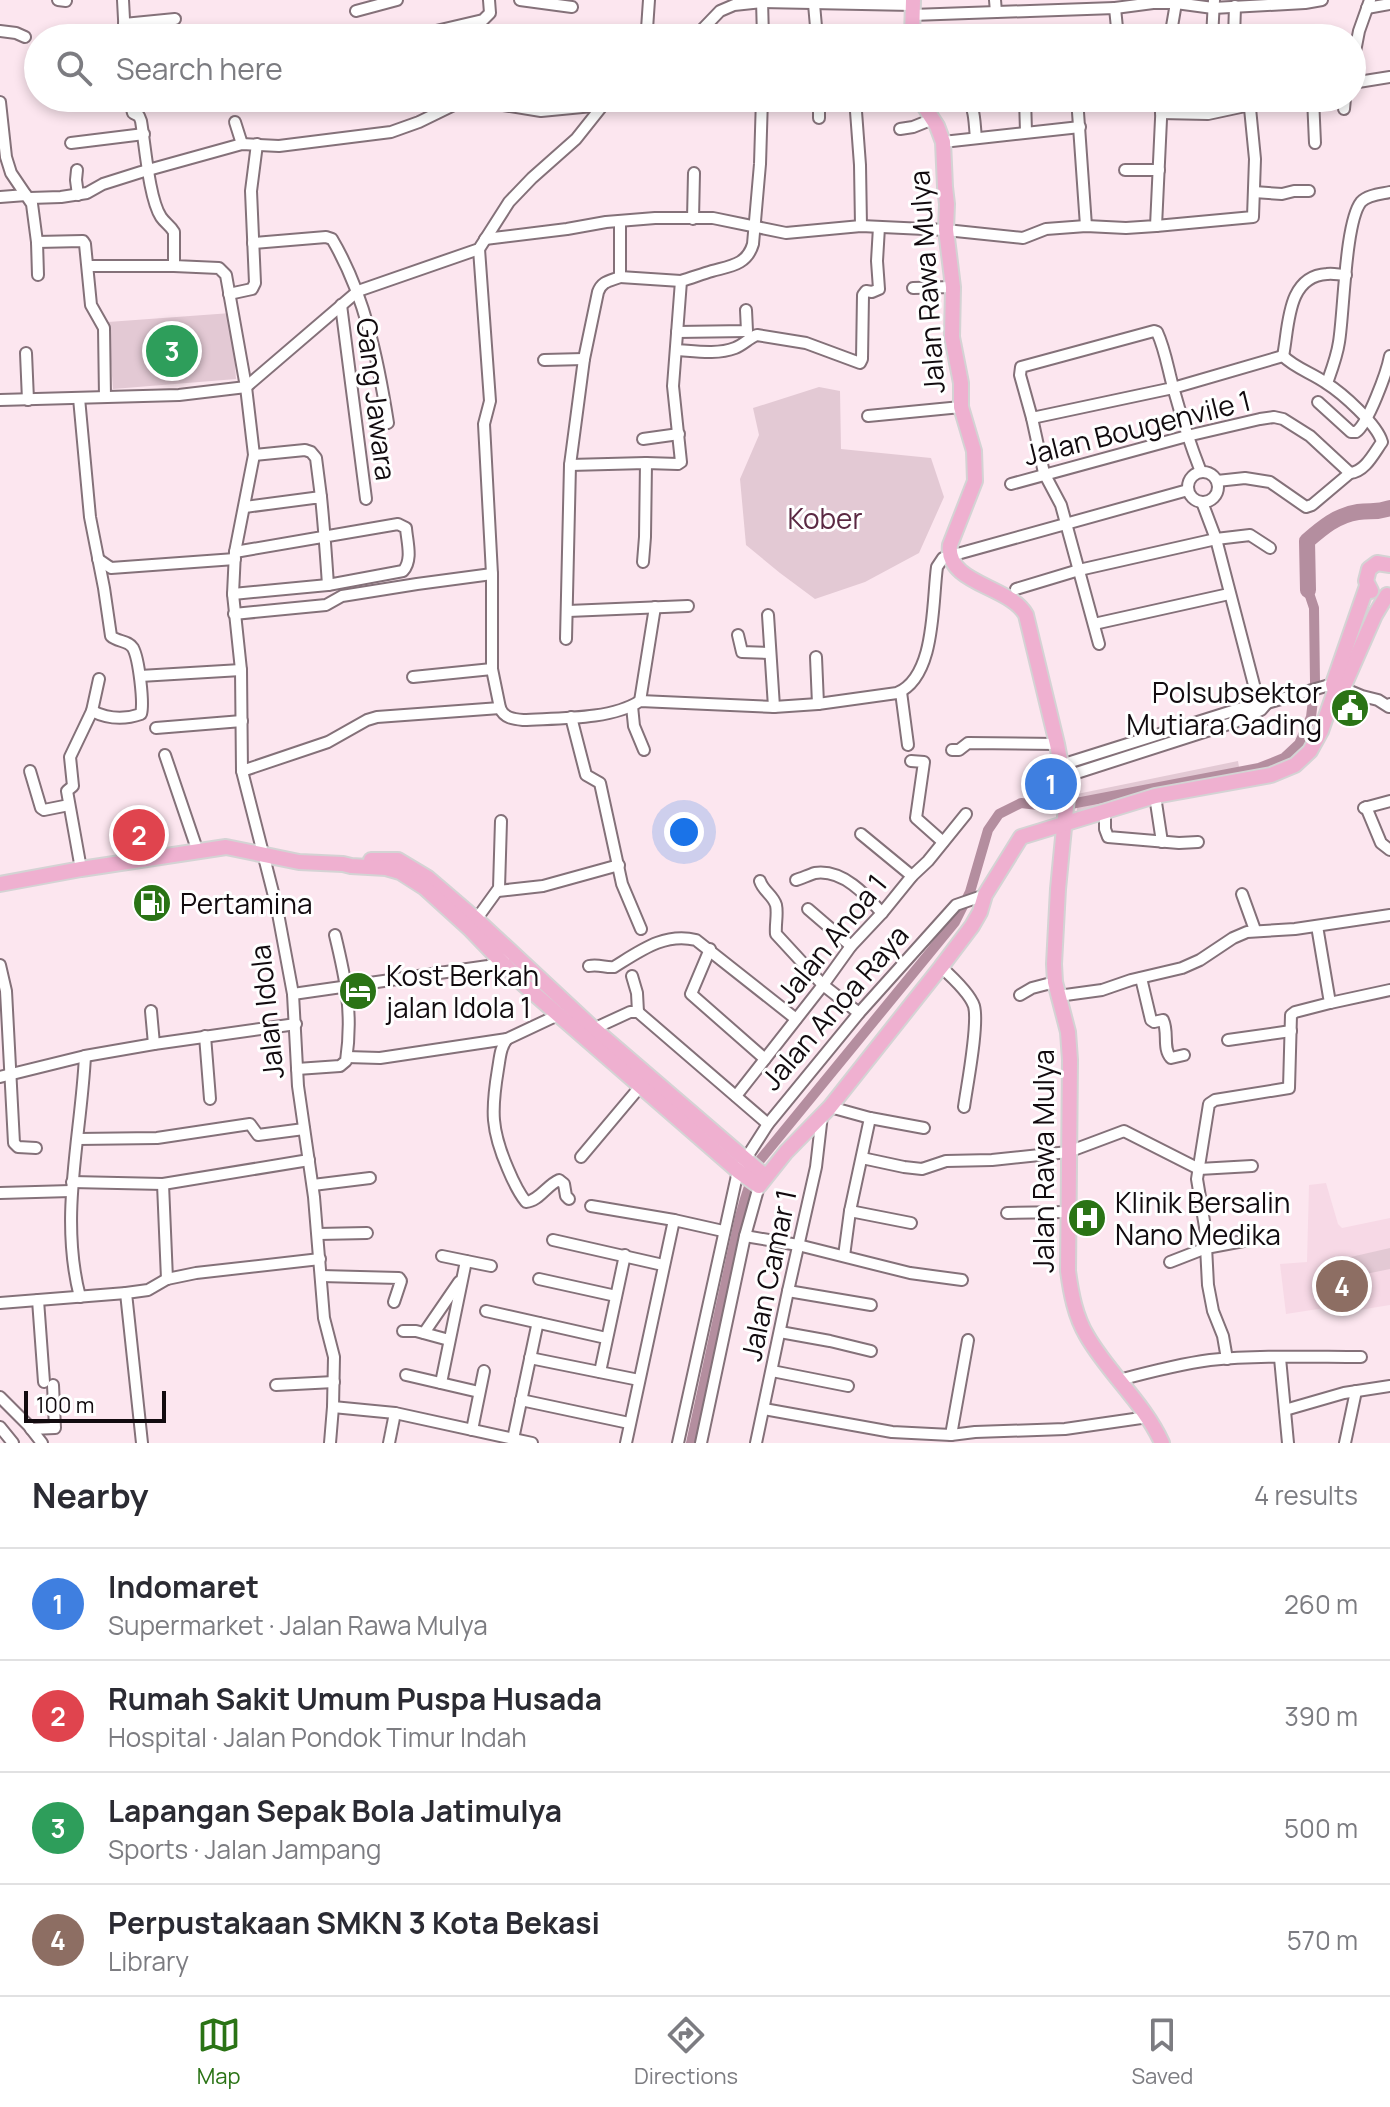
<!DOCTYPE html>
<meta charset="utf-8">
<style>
:root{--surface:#fff;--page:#f7f7f7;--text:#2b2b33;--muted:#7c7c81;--line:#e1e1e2;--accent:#2a7315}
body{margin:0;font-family:Manrope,sans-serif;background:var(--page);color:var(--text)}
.scale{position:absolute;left:24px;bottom:20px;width:142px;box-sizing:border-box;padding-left:8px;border:4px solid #120b0f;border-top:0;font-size:22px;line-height:28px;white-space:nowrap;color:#120b0f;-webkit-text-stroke:6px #fff;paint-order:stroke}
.you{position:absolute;left:684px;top:832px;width:28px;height:28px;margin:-20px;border:6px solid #fff;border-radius:50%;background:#1a73e8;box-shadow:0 0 0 12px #1a73e833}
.badge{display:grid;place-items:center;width:52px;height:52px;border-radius:50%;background:var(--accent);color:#fff;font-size:26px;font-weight:700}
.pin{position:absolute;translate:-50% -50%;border:4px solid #fff;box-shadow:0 2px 8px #0006}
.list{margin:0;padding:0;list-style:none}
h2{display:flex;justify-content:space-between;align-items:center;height:104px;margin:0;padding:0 32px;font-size:34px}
h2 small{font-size:26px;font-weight:400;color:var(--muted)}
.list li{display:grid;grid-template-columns:52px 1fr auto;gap:24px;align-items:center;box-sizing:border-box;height:112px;padding:0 32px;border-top:2px solid var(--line)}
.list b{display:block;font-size:30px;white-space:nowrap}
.list p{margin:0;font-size:26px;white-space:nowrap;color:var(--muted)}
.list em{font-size:26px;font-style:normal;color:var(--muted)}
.icon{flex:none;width:44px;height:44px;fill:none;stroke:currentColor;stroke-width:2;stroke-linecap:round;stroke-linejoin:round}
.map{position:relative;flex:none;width:1390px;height:1443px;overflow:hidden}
.search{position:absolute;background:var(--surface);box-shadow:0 4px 12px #0003;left:24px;right:24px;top:24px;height:88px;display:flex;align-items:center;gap:20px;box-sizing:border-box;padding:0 28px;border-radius:44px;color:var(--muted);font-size:30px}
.sheet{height:552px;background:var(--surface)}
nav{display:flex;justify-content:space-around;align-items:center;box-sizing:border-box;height:112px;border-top:2px solid var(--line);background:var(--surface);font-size:22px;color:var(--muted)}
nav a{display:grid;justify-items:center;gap:4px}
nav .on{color:var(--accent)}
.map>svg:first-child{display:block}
.built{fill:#f7d9e6}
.green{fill:#e3c9d4}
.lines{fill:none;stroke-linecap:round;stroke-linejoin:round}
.canal{stroke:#b48e9f;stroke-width:10}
.river{stroke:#b48e9f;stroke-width:16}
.minor-casing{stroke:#847179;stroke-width:14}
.major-casing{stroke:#d4d3d4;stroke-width:18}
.minor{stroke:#fff;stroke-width:10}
.major{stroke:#efb0d0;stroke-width:14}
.labels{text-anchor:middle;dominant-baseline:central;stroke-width:6;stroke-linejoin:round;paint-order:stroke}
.street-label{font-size:28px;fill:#120b0f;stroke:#fff}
.park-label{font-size:28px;fill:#5b2943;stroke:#fff}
.poi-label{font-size:28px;fill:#120b0f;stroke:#fff;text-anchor:start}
</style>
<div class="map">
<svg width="1390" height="1443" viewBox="0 0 1390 1443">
<rect width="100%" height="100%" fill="#fce6ef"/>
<g class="built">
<path d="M143,806l19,46 -33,4 -12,-38z"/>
<path d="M1326,1183l12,41 4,4 48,-10v87l-37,6 -1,-4 -8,-2 -58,9 -6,-50 27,-2 2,-77z"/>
</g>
<g class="green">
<path d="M231,313l5,66 -123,10 -5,-67z"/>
<path d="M819,387l21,4 1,58 90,9 13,39 -25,56 -54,29 -50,17 -35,-26 -34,-28 -6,-66 19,-44 -6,-27z"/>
<path d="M1238,761l3,18 -164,32v-17z"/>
<path d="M1390,1248v21l-44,9 -4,-19z"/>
</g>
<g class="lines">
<path class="canal" d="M691,1443l49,-226c5,-20 11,-39 20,-57l195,-238 15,-30 18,-62 11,-16 22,-11 34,4 204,-39 25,-10 15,-14 12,-27 4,-34 -1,-75 -6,-18"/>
<path class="river" d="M1308,590l-1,-49c15,-13 30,-26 51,-29 13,-2 18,1 32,-4"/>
<g class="minor-casing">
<g id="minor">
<path d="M58,0l8,1"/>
<path d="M123,0l2,38"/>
<path d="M520,0l52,7"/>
<path d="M649,0l-2,29 3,9"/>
<path d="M762,0l1,38"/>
<path d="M995,0l1,12"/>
<path d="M1176,3l37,5 92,-5 17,-3"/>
<path d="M814,4l3,34"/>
<path d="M1115,8l38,-5h23l-6,35"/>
<path d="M1367,8l23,-4"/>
<path d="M356,11l41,-11"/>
<path d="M912,15l203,-7 3,30"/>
<path d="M124,24l51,-5"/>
<path d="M0,31l16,2 9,4"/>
<path d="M406,38l77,-18 7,-7 -1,-13"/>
<path d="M694,38l26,-27 14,-6 28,-3 150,3"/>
<path d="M1212,38l2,-38"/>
<path d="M1234,38l1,-32"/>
<path d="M1352,67l7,-36 11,-31"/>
<path d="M1352,83l38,-6"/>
<path d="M129,98l4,15 6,3 2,5c4,23 8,78 20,96 4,6 9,8 13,15v34l45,2 7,7 20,112 8,68 -19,97 -2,42 8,76 1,101 35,137 16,86 5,92 16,111 10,121 10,39 -1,50 -3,36"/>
<path d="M819,98v20"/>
<path d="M855,98l5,67 1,61"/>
<path d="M964,98c12,7 10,26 12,39"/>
<path d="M1025,98l1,34"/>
<path d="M1077,98l9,128"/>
<path d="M1313,98l2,45"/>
<path d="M0,102l6,55 5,16 21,31 5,38 46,-1 2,3 6,61 13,23 1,69"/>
<path d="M935,105l26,-7"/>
<path d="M1344,109l1,-11"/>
<path d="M1161,113l47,1 42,-9 21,-7"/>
<path d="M235,122l7,22"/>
<path d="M900,129l13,-2 20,-8"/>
<path d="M943,142l137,-15"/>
<path d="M71,143l73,-9"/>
<path d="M77,170l-1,10 2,15"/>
<path d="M1125,170h34"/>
<path d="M1254,192l28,2 12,-3h15"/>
<path d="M0,197l26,-2"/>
<path d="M30,198l31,-1 26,-4 16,-9 38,-12 101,-28 37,2 112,-14 28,-10 43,-21 29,2 50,8 62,-6"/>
<path d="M693,219l1,-46"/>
<path d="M1156,226l97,-9 2,-58 -6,-61"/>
<path d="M485,239l82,-10 39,-7 49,-4h58l73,15 75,-7 85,4 77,8 23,-9 40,-3 40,2 30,-2 6,-128"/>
<path d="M37,242l1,33"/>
<path d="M253,243l73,-6 6,2c33,56 46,121 56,184"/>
<path d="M479,249l11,152 -6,23 8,150v95l8,39c4,10 13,11 23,12 35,-2 88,0 117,-19l134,6 44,-3 79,-11c39,-16 35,-90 40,-126l6,-9 245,-68"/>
<path d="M88,266h86"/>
<path d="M620,277l61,4"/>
<path d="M913,288l40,-1"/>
<path d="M229,294l23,-5 3,-6 -4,-92 6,-47"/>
<path d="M341,305l25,194"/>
<path d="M677,332l70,-1 -1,-21"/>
<path d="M676,350c18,1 41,5 59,-2 8,-3 14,-10 22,-13l49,8 54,20 2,-4 1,-64 3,-4 6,1 7,-3 -2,-28 2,-34"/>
<path d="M26,353l2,47"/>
<path d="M1283,356c6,-28 3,-80 44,-82 6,-1 13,1 19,1"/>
<path d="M544,360l40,-1"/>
<path d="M1327,383c5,-14 10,-27 12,-41 5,-30 6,-120 22,-140 6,-7 20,-8 29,-10"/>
<path d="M79,398l11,119 14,71 7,48c6,6 17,4 22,12 6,11 11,55 8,66 -17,6 -33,5 -49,-3"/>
<path d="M0,400l179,-5 67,-8 112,-96 121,-42 30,-47 23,-24 44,-39 27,-34 10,-7"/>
<path d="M1318,402l33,30h5c12,-8 31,-60 34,-76"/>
<path d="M868,416l93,-9"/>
<path d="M1032,418l12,55 17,32 38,139"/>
<path d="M643,439l36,-5"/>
<path d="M254,455l51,-5 6,2 5,6 5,39"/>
<path d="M570,465l76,-2 32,1 3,-2 -8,-76 8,-105c10,-3 21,-7 31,-10 18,-5 35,-6 41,-27l7,-80 2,-66"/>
<path d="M1201,472c-11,-28 -20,-56 -28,-85 -5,-18 -8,-38 -16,-55l-3,-1 -133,36 -1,8 12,43 141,-30 110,-32"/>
<circle cx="1203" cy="487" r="15"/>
<path d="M1217,481l28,-3 25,4 36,25 6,-2 38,-32c15,-1 24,-20 32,-31 -5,-18 -40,-49 -56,-59 -14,-10 -31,-15 -43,-27"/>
<path d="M1011,484l176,-48 73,-17 14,-2 9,2 27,17 40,37"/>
<path d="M1202,502l14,37 44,169"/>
<path d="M235,552l163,-28 8,4c1,14 7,32 -3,43l-75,14c-2,-30 -4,-59 -7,-88l-76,10"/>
<path d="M98,559l13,9 124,-9"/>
<path d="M643,562l2,-25 1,-74"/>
<path d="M1016,589l63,-19 137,-31 34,-4 20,13"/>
<path d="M233,594l95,-9"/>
<path d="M568,611l120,-5"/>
<path d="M234,614l92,-9 16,-9 75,-12 75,-10"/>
<path d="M768,615l6,92"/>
<path d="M1094,624l135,-30"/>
<path d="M738,635l4,17 28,1"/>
<path d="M566,639l4,-174 14,-106 14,-67c4,-11 12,-11 22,-15v-56"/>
<path d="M816,657l2,47"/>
<path d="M140,676l101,-6"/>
<path d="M413,677l79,-8"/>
<path d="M901,692l7,53"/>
<path d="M640,701l15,-94"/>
<path d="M632,706l2,20 10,24"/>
<path d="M571,717l15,58 14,8 22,101 19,45"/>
<path d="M156,728l86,-7"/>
<path d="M952,750h7l9,-7 89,1"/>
<path d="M165,755l33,97"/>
<path d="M911,761l13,1 -8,56 27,24"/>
<path d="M1061,765l197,-62h9l66,-19 29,12 16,4 11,7 1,-3"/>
<path d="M30,771l11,37 3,2 25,-5"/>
<path d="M242,771l86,-29 39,-22 10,-3 123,-9"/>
<path d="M1064,777l171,-55 26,-12 6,-7"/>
<path d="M1155,796l7,46"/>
<path d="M1366,807l15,36 9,7"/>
<path d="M1364,808l26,-7"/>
<path d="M1105,812v17l3,8 71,6 19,-1"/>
<path d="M861,834l51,42"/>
<path d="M81,869l-14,-78 6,-5 -3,-29 22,-46 7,-32"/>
<path d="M796,880c6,-2 13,-5 19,-7 28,-4 51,22 67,40"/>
<path d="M760,881c3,10 13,14 16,24 2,9 -1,20 0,29l47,51 36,28"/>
<path d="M498,891l45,-5 76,-21"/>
<path d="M1242,894l13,36"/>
<path d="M808,909l43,37"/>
<path d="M473,924l26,-36 2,-67"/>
<path d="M710,949l-19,45 74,65"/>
<path d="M0,965l6,26 8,152 4,4 18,1"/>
<path d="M589,966c10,-2 17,2 25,1 26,-16 51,-35 82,-27l100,79"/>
<path d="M941,967c10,9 29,27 33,39 5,19 -7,79 -10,101"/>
<path d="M632,976l5,17 1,19"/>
<path d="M1141,978l10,42 3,2 9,-2c6,13 -1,28 8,38l13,-3"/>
<path d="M293,994l195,-28 16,-7"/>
<path d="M1020,995l12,-7 23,-6"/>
<path d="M1058,996l44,-6 29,-10 51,-12 18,-8 33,-22 14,-6 48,-3 95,-14"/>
<path d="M1330,1003l60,-13"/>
<path d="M151,1011l3,33"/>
<path d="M591,1030l39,-18h8l130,112"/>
<path d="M205,1036l5,63"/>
<path d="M507,1039c-7,9 -7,19 -9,30 -7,42 -7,61 10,100 5,12 10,23 18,33 13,-1 21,-17 33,-22l5,4 2,12 3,3"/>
<path d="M1228,1040l63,-9"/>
<path d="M347,1057l33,1 127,-19 51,-24"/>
<path d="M297,1069l43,-3 6,-5c7,-47 0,-81 -11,-126"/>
<path d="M0,1077l85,-21 69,-12 142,-20"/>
<path d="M736,1096l87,-111 28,-39 31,-33 30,-37 16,-15 38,-47"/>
<path d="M830,1107l40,11 54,10"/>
<path d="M78,1139l79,-1 93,-14 8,11 46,-6"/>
<path d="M581,1157l63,-75"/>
<path d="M862,1158l42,9 18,2 24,-8 46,-1 76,-8 56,-21 75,38 53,-3"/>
<path d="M72,1182l91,2 146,-24"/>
<path d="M163,1184l4,95"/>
<path d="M313,1185l57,-7"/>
<path d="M0,1193l71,-2"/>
<path d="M591,1206l83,14"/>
<path d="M850,1211l61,12"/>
<path d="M1007,1213l61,-1"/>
<path d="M318,1234l49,-1"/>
<path d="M745,1236l53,9 112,28 52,7"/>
<path d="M553,1240l110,25"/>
<path d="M442,1256l49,10"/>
<path d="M844,1256l6,-45 20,-93"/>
<path d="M1170,1262l36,-14 48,-9"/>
<path d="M321,1276l78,2 2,3 -7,21"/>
<path d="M539,1279l77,17"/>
<path d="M788,1291l83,14"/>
<path d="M80,1297c-21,-80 1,-160 5,-241"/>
<path d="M38,1300l6,82"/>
<path d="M0,1303l126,-10"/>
<path d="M486,1311l120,27"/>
<path d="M403,1331h13l33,9"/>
<path d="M780,1332l50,9 41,10"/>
<path d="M424,1333l35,-51"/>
<path d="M530,1358l109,22"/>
<path d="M1280,1358l8,85"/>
<path d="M1227,1359l-4,-23 -10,-25 -5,-26 -3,-58 -8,-48 12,-75 6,-4 74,-12 2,-73 4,-3 35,-9 -13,-77"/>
<path d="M772,1371l76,15"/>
<path d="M600,1372l25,-117"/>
<path d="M406,1375l73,17"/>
<path d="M1119,1380c30,-8 61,-16 91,-20 50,-5 101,-3 151,-3"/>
<path d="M441,1383l25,-122"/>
<path d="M276,1385l58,-3"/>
<path d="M0,1397l28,28 14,18"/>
<path d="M521,1400l108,23"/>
<path d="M333,1407l62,6 137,30"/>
<path d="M764,1409l128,23 59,3 24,-3 90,-3 83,-12"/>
<path d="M1285,1410l59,-17 46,-7"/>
<path d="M0,1427l13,16"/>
<path d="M31,1429l24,-1 -2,-43"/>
<path d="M472,1430l12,-59"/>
<path d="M951,1435l17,-95"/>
<path d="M513,1439l24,-113 2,-3"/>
<path d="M142,1443l-16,-150 22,-3 19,-11 29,-6 124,-14"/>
<path d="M389,1443l6,-30"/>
<path d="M626,1443l48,-223 49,11"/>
<path d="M678,1443l60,-272 30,-47 91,-111 97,-108 29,-10"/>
<path d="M701,1443l44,-207 14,-50"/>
<path d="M756,1443l32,-152 28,-124 6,-52"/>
<path d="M1345,1443l11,-52"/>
</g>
</g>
<g class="major-casing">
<g id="major">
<path d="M912,38l1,-38"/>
<path d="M919,98l18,28 6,16 2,45 2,17 -1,26 7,57 -1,50 9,46v24l13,44 1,30 -25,64c-5,39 61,41 76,70l31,129 10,53 -9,92 -4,75 1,18 13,50 2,28 -2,211c3,22 7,45 19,65 22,38 57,67 75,107"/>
<path d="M1371,591l-5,-10 3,-12 8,-6 13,2"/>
<path d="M1335,691l8,-3 32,-73 12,-20"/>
<path d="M371,860h27l30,18 49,42 116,108 172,148"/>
<path d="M0,884l81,-15 145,-22 73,15 44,2 8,2 35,2 14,4 25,16 44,40 54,56 215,187 21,15 27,-34 44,-45 111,-140 31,-41 8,-14 5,-17 36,-58 134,-41 116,-21 24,-10 15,-14 11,-20 14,-40 -2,-7 34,-98"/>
</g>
</g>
<use href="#minor" class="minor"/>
<use href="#major" class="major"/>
</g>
<defs>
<g id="civic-disc" transform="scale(2)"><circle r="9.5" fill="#2a7315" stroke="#fff"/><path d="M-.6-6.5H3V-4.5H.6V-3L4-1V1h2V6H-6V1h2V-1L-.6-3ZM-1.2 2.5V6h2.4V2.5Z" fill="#fff"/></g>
<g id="fuel-disc" transform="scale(2)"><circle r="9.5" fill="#2a7315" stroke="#fff"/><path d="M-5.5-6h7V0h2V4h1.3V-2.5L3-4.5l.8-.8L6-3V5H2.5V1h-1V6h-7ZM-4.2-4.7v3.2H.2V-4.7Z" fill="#fff"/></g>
<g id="hotel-disc" transform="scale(2)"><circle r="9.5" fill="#2a7315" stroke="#fff"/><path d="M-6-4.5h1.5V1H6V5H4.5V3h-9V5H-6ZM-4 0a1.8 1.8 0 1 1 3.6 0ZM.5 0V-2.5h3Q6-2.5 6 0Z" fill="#fff"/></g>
<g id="hospital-disc" transform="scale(2)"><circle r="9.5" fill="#2a7315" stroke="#fff"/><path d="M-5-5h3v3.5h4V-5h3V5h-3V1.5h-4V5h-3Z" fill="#fff"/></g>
</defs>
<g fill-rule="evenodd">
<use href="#civic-disc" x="1350" y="708"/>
<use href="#fuel-disc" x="152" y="903"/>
<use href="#hotel-disc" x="358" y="991"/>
<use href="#hospital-disc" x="1087" y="1218"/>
</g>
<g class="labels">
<g class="street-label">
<text transform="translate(926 282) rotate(-94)">Jalan Rawa Mulya</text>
<text transform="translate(377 399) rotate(83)">Gang Jawara</text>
<text transform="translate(1137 427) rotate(-14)">Jalan Bougenvile 1</text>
<text transform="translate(831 938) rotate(-51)">Jalan Anoa 1</text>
<text transform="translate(834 1007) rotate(-49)">Jalan Anoa Raya</text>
<text transform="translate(266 1012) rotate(-96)">Jalan Idola</text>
<text transform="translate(1043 1161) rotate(-90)">Jalan Rawa Mulya</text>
<text transform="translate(768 1275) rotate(-78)">Jalan Camar 1</text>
</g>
<g class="park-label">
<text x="825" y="518">Kober</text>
</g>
<g class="poi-label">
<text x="1322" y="692" text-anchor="end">Polsubsektor<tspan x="1322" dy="32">Mutiara Gading</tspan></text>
<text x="180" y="903">Pertamina</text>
<text x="386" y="975">Kost Berkah<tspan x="386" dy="32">jalan Idola 1</tspan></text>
<text x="1115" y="1202">Klinik Bersalin<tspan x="1115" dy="32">Nano Medika</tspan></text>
</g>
</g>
</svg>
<div class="scale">100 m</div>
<div class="you"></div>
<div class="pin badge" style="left:1051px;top:784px;background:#3f7fe0">1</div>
<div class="pin badge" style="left:139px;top:835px;background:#e0444e">2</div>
<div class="pin badge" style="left:172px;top:351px;background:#2e9e5b">3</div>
<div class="pin badge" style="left:1342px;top:1286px;background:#8d6e63">4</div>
<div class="search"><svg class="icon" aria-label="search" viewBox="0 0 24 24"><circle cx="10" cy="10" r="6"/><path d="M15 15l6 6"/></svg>Search here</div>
</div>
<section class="sheet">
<h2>Nearby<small>4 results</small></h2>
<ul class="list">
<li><span class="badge" style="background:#3f7fe0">1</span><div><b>Indomaret</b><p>Supermarket · Jalan Rawa Mulya</p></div><em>260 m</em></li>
<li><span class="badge" style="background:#e0444e">2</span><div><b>Rumah Sakit Umum Puspa Husada</b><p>Hospital · Jalan Pondok Timur Indah</p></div><em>390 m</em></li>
<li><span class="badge" style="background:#2e9e5b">3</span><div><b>Lapangan Sepak Bola Jatimulya</b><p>Sports · Jalan Jampang</p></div><em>500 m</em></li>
<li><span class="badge" style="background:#8d6e63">4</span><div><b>Perpustakaan SMKN 3 Kota Bekasi</b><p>Library</p></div><em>570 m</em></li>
</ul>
</section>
<nav>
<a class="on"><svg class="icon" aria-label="map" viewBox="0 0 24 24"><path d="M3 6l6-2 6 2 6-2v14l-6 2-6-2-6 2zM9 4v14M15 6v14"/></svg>Map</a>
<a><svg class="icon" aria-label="directions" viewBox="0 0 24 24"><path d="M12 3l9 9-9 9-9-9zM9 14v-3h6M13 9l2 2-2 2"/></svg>Directions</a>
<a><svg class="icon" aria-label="saved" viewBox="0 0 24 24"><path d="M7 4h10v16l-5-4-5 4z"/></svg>Saved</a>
</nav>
